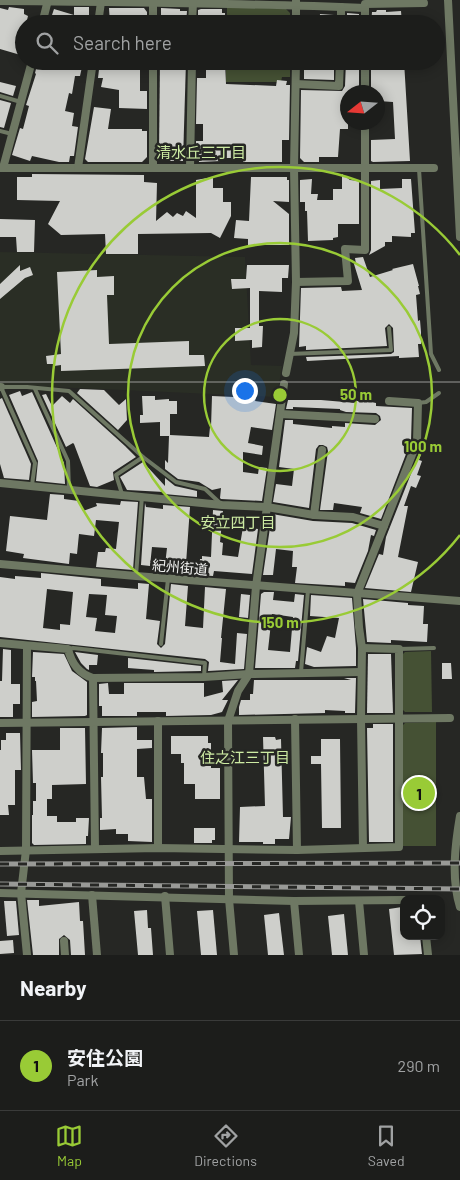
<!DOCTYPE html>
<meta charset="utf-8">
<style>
:root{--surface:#1c1d1b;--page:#292a28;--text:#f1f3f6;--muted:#a0a2a3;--line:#3a3b3a;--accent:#99cb36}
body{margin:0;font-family:Barlow,"Noto Sans JP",sans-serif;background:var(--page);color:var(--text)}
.controls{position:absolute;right:15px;bottom:15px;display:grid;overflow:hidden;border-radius:10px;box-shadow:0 2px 12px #0003}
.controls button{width:45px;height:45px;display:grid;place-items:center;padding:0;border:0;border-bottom:1px solid var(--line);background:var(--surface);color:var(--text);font:25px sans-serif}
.compass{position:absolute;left:340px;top:85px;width:45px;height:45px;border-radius:50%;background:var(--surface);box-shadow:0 2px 12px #0003;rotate:253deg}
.you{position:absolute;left:244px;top:390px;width:18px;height:18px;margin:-12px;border:4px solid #fff;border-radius:50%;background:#1a73e8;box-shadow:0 0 0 8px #1a73e833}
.badge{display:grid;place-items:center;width:32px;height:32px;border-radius:50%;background:var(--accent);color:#111;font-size:16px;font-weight:700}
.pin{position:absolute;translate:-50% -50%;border:2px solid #fff;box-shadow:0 1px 5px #0006}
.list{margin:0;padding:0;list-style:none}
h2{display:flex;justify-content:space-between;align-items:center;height:65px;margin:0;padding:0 20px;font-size:21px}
h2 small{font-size:16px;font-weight:400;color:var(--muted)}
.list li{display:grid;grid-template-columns:32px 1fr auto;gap:15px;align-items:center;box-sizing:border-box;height:90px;padding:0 20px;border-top:1px solid var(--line)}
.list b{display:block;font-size:19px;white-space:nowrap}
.list p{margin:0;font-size:16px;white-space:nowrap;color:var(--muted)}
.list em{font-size:16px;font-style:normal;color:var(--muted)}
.icon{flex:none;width:28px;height:28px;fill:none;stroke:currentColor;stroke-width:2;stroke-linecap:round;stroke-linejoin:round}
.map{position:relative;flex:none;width:460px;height:955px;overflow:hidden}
.search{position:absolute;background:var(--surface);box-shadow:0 2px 12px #0003;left:15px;right:15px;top:15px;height:55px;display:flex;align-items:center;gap:12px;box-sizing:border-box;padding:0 18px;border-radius:28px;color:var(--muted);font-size:19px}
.sheet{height:155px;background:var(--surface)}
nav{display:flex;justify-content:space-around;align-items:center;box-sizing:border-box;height:70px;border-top:1px solid var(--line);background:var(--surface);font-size:14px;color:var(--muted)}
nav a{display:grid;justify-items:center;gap:2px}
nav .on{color:var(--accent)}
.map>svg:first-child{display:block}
.built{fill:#2a2e25}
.green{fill:#455134}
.building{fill:#cecfcb;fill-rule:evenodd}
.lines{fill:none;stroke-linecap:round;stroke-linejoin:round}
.service{stroke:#6e7863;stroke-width:4}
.minor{stroke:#6e7863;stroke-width:8}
.tram{stroke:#999a97;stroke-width:1}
.rail-casing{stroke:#999a97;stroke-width:5}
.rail{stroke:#262724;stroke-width:3;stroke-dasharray:9;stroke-linecap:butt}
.ring{fill:none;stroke:#99cb36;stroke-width:2.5}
.labels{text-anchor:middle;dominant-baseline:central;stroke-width:5;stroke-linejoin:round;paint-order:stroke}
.street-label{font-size:14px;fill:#f1f2f0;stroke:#262724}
.neighbourhood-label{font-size:15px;fill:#cdeba3;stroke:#262724}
.centre{fill:#99cb36;stroke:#262724;stroke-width:2.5}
.ring-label{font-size:15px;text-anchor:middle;font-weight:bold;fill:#99cb36;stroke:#262724;stroke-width:5;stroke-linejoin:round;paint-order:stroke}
</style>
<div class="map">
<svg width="460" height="955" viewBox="0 0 460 955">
<rect width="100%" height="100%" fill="#262724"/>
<path class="built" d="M0,252l245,5 6,108 31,1 -5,31 -199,-9 -78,-2z"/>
<g class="green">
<path d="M227,7h57l6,6v11h-63z"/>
<path d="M226,61h64v16h-8l-1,5h-55z"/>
<path d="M431,651l1,61h-27l-3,-3v-54l3,-3z"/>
<path d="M436,722v124h-33l-1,-120 3,-3z"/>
</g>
<g class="building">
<path d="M9,7l15,2v5l4,2 -2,8h-2v32l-24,-7v-41l8,2z"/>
<path d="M74,7h15v13l4,1 -1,3h-43l5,-15 20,6z"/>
<path d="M109,8h35l3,4v12h-37z"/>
<path d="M161,8l19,1v2h7l-1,13h-25z"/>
<path d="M201,9h21v4h3v11h-27v-14z"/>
<path d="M377,10h9v2l15,-1 1,13h-31l1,-12h4z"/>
<path d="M347,13l12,1v10h-12z"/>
<path d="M320,14l14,1v9h-15z"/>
<path d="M38,61h22l22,6 -2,9h-5l-3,18 -3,-1 -4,18 9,2 -2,13 6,1 -4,29h-4l-1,6h-10l-27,-6 -2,5 -18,-6 8,-27 3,1 6,-23 -3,-1 10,-31 -1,-1z"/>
<path d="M100,61h40v30h7v18l-28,-1v-18l-18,-3 2,-9h-5z"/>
<path d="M160,61h26l-3,100h-18l-6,-7z"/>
<path d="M206,61h19l1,23 50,2 1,-6 10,1 -1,4h4l-1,55h-7v22h-39v-4h-22v3l-22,1 -1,-13 -2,2v-10h7v-17h-7l1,-46h9z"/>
<path d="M304,61l30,1v18l-30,-1z"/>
<path d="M346,61h13v26h-4v5h-7v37h-8l-2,28h-19v5h-15l-4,-4 1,-68 41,1 3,-5z"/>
<path d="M378,61h26l6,100 -37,1 -2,-1v-21l24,-1 -2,-37 -15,-1v-9h-7v-28h7z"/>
<path d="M0,82l16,4 -3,10 -13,-4z"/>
<path d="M0,100l11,3 -7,25 -4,-1z"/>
<path d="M94,107l17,2 -3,20h34v2h5v26l-5,5h-54l-3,-3z"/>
<path d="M32,174l112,1v7l13,1 -1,38 11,-9 6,5 4,-4 6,3 3,-5 10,7v-38l17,-3v11h10v14h8v14l-11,22 -9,-5 -73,1v20h-32l-1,-20 -44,1 -13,-11 12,-23 -43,-1v-23h15z"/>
<path d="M342,174l8,6 9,1v43h-21v13l-5,1v2l-25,1 -1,-30h-2v-9h-5v-22l12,-1 -1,15h7l-1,6h16v-11h9z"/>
<path d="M251,177h36v3h2v22l-16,-1 16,13v31h-41v-6l-14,-1 2,-18 13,1z"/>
<path d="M402,179h9l4,54h-4v4l-19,-1v6h-7v4l-16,9 2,-5v-69l9,-1v9l22,-1z"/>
<path d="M0,219l35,1 -1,32h-17l-1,-15h-16z"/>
<path d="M363,257l7,20 23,-7 -1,-1 21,-5 6,22h-1l2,8 -4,1 2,26 2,-1 1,12v12h-3l1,13 -20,1v-2l-92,5 -1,-4 85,-3 3,-2 -1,-24 -4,-4 -4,4 2,18 -81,4v-4l-7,1 2,-59 40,-1 1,4 20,-1 -8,-26h2l-1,-6z"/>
<path d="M20,265v6l10,-4 3,8 -8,3 -25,21v-15z"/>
<path d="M247,265h42l-1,13h-6v14l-23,-1v35h4l-1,21 -10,1v-8l-17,1v-13h15v-40l-18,1 -1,-10h15z"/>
<path d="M97,270v7l17,-1v19h-7l2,49 80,-3v14h15l1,11 -144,5v-6l-7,1v-2h-7l-1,-8 15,-2 -4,-82z"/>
<path d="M80,389l24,1 15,15 7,-6 1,21 -9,10 -41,-37z"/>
<path d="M20,391l2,5 10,-4 32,71 1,21 -29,-3 2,-20 -29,-66z"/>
<path d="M46,394l6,12 10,-10 8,7 3,-4 52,47 11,11 -23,15 1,8 -17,7 -7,-1 -16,-42 -1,-1 -7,4 -24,-52z"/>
<path d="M142,396h13v4l14,-1v2h8v13h-7v21l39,2 1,-10h1l1,-31 44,2 -1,3 21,3 -4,26 -21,-3 -3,16 15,3 -1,9 -19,-3v20l15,2 1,-7 8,1 -5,33 -41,-2 -1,-1 1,-10 -9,2 -13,-8 -21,-3 -13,-10v-9l3,3 1,-27h-9v-14l-20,1v-8h3z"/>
<path d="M2,398l29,66 -2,16 -25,-2 -4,-14v-65z"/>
<path d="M288,400h33l35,3v-2h10l10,2v3l36,2 -1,33 -30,78 -21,-6 2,-6 -28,-4 -1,7h-13l8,-59 -1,-4 -4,-2h-4l-3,4 -7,59 -36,-6 3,-18 16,2 2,-17 -15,-2 6,-47h8v4l39,4v-2l13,1v-4l30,2 6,-5 -1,-4 -4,-3 -30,-1 -6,-2v-1l-47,-2v2h-7z"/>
<path d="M422,446h2l-5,14 3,1 -5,14 4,1 -5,12 -5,-2 -7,20h4l-10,51 20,5 -7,30 -46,-4 14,-34 4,1 3,-18z"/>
<path d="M143,462l22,24v-8l10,8 22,5v6l-33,-3v-2l-37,-2 -7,-13z"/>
<path d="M50,494l14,1v4l15,2 4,10 14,-5 -1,-3 24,2 1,-4 17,1 -5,68 -37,-3 2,-15h7l1,-4 10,1 3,-27 -23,-2 -2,16 -15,-2 -2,20 -7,-1 -1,11 -46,-6 1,-4 -18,-3 4,-35 37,4z"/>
<path d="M145,503l1,4 17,2v-4l27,2 -4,57h-7v2l-14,-1 2,-17 -15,-1 -2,19 -9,-1z"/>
<path d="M213,510l10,1 -3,31 3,1 -1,12 16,2 5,-30 15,2 -6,45 -38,-3 -1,5 -14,-1 1,-16h2v-3l9,1z"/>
<path d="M272,514l41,7 39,2 24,7 -2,6 -3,-1 -3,16 -13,32 -10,-1v4l-50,-3 2,-16h-5l1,-16 -17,-2 -3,26h-10z"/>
<path d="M41,573l60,6v7l37,3v-6l11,1 -3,35 14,2 -3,23 4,4 4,-4 6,-60 17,2 -3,40 18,2 2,-41 21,2 -5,49h1l-2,24 15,2 2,-31 10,1 -3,35 -36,2 1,-9 -4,-3 -205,-22v-60l15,2v-3l26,2zM47,589l26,3 -3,33 -10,-1v6l-17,-2zM89,594l18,1 -2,20 12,1 -2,17 -20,-2 2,-13 -11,-1z"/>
<path d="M264,592h10l-1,8 21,2 1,-8 9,1 -6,66h-2l-1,7h-40l6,-74zM272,614l21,3 -3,35 -22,-2z"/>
<path d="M241,594l9,1 -2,23 -9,-1z"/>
<path d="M311,595l41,3 4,50v18l-42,1 -9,-3 2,-17 14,5 6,-16 8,2 4,-20 -29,-2z"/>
<path d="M363,599l45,4v2l16,1 -1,18h5l-1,18 -36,-2v3l-24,-1z"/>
<path d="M3,649l8,1v34h9v20h-7v13h-13v-36h2z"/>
<path d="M33,652l31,2 8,17 15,11v33l-2,1 -53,1v-15l5,-1 -1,-20h-1v-4h-3z"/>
<path d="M75,652l23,3 -1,10h-8v5l-2,-1 -6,-6z"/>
<path d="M368,654h23l2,59h-26z"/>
<path d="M128,658l73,8v5l-47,1v-2l-26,-2z"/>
<path d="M442,663h9l1,16h-10z"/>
<path d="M344,678h12l-1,35h-10v-2l-20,-1v3l-86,2v-8l2,-7h9v-6h3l1,-14h97z"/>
<path d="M238,680l-16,20h6l-6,12 -11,3 -45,1v-4h-29v4h-35v-10h-3v-22l9,-1 1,11h15v-11h80v14l19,-5 -1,-11z"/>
<path d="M373,724h20v118h-24l-2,-114h6z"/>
<path d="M137,727v13h15v8l-15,1v28h7l2,22h6v43l-24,-1v-7h-12v-5l-16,1v-12h2l-1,-41h2v-24h-2l1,-25z"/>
<path d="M60,728h25l1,56 -34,1v14h-5v17h10v6h19v-4h13l-1,18h-2v8l-52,1 -2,-2v-28h1v-14h3v-18h-3l-1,-33h28z"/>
<path d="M6,733h14l1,37h-6v35h-7l1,10h-9v-65h1v-10h5z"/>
<path d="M171,736h37v7h3v25h9v31h-25v-15h-11v-21h-3v-9h-10z"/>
<path d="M263,737h12l1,3 5,-1 2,78h8l-2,22h-14v5h-12v-2h-24l1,-35 25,-1z"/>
<path d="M321,739h19l1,89h-19l-1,-64h-10v-8h10z"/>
<path d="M194,828h21v12h-3v3h-18z"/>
<path d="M27,900h12v6l40,-4 1,19h3l2,34h-14l-1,-15 -6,-5 -5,4v16h-26z"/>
<path d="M4,901h12l3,34 -12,1z"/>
<path d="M402,907l2,29h16l2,18 -28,1 -5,-46z"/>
<path d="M147,910l1,18h3l2,27h-15l-4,-44z"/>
<path d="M213,910l4,45h-16l-4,-44z"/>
<path d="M279,913l5,42h-16l-4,-40z"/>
<path d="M344,914l4,41h-16l-4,-39z"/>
<path d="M13,940l1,13 -14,1v-13z"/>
</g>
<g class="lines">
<g class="service">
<path d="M0,96l21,6"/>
<path d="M0,131l12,3"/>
<path d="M419,169l12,185 8,16"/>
<path d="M289,354l102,-4 -2,-22"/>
<path d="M35,389l33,72 1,28"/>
<path d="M418,403l8,-1 13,-9"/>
<path d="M32,485l3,-22 -34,-76h26l42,4 74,66 33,25 29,7 16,15"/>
<path d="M122,494l-6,-19 27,-18"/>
<path d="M136,576l6,-80"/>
<path d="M161,644l7,-65"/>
<path d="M68,649l5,-1 132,15 -1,14"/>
<path d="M399,649l35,-1"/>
<path d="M301,672l7,-82"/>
</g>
<g class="minor">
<path d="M448,0l12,237"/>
<path d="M0,1c122,1 243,2 365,7v-4l59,-1"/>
<path d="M365,8v16"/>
<path d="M42,24l6,-24"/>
<path d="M98,24l3,-22"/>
<path d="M153,24v-24"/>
<path d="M192,24l1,-21"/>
<path d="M296,24v-23"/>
<path d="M341,24v-17"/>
<path d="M365,61v31"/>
<path d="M296,84l43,2 1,-25"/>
<path d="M0,168h153v-107"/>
<path d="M3,168l29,-107"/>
<path d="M78,168l15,-107"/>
<path d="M153,168h281"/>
<path d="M190,168l2,-107"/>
<path d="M296,282l52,-1 -3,-32 20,1v-128"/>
<path d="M286,373l8,-40 2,-51 -2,-114 2,-107"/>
<path d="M0,387h1"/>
<path d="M280,414l95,5"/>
<path d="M0,483l222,22 45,2 47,8 39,2 31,9 33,-84 1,-39 -29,-2"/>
<path d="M314,515l8,-65"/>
<path d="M0,564l136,12 324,25"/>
<path d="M0,643l68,6c3,13 11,25 25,29l111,-1 45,-3 112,-2"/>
<path d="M27,646l-1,204 -5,43 6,62"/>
<path d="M93,678l2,171"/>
<path d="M295,719l2,131"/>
<path d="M0,723l450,-5"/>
<path d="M460,816c-5,29 -9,62 0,91"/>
<path d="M158,848v-127"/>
<path d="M363,848l-2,-129 1,-71 -3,-21 -2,-33 27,-68"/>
<path d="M0,851l158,-3 139,2 102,-3v-198l-37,-1"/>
<path d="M0,893l294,8 110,-1"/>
<path d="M92,895l5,60"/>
<path d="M165,896l5,59"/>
<path d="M294,901l5,54"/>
<path d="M359,901l5,54"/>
<path d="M426,936l2,19"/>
<path d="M64,941l1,14"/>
<path d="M234,955l-5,-56 -1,-178 10,-30 11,-17 7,-88 28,-202"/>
</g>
<path class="tram" d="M0,382h460"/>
<g class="rail-casing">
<g id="rail">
<path d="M0,864l460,-1"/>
<path d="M0,884l460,5"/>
</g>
</g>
<use href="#rail" class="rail"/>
</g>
<g class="ring">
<circle cx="280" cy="395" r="76"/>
<circle cx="280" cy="395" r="152"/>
<path d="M460 535A228 228 0 1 1 460 255"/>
</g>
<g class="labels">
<g class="street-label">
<text transform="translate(180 567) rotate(5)">紀州街道</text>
</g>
<g class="neighbourhood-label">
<text x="201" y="152">清水丘三丁目</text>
<text x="238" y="522">安立四丁目</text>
<text x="245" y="757">住之江三丁目</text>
</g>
</g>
<circle cx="280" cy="395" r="8" class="centre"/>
<g class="ring-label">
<text x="356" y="400">50 m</text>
<text x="423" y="452">100 m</text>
<text x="280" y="628">150 m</text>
</g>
</svg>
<div class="controls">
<button><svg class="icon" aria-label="locate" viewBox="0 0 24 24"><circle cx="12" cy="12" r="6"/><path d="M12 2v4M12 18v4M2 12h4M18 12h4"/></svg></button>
</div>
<svg class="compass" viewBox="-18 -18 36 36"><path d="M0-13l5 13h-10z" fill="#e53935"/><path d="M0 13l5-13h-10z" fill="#a0a2a3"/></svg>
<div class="you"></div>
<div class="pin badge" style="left:419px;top:793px">1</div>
<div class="search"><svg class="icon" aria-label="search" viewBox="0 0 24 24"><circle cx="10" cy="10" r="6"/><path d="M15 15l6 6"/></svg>Search here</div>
</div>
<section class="sheet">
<h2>Nearby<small></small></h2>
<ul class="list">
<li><span class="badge">1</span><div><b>安住公園</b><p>Park</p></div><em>290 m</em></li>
</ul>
</section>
<nav>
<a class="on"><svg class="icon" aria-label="map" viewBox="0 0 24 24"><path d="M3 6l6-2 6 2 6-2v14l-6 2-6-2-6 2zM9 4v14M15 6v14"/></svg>Map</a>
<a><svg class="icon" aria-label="directions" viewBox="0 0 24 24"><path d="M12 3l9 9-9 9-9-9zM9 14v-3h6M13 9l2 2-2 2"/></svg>Directions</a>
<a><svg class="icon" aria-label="saved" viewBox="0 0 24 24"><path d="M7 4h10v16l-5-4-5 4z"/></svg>Saved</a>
</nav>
